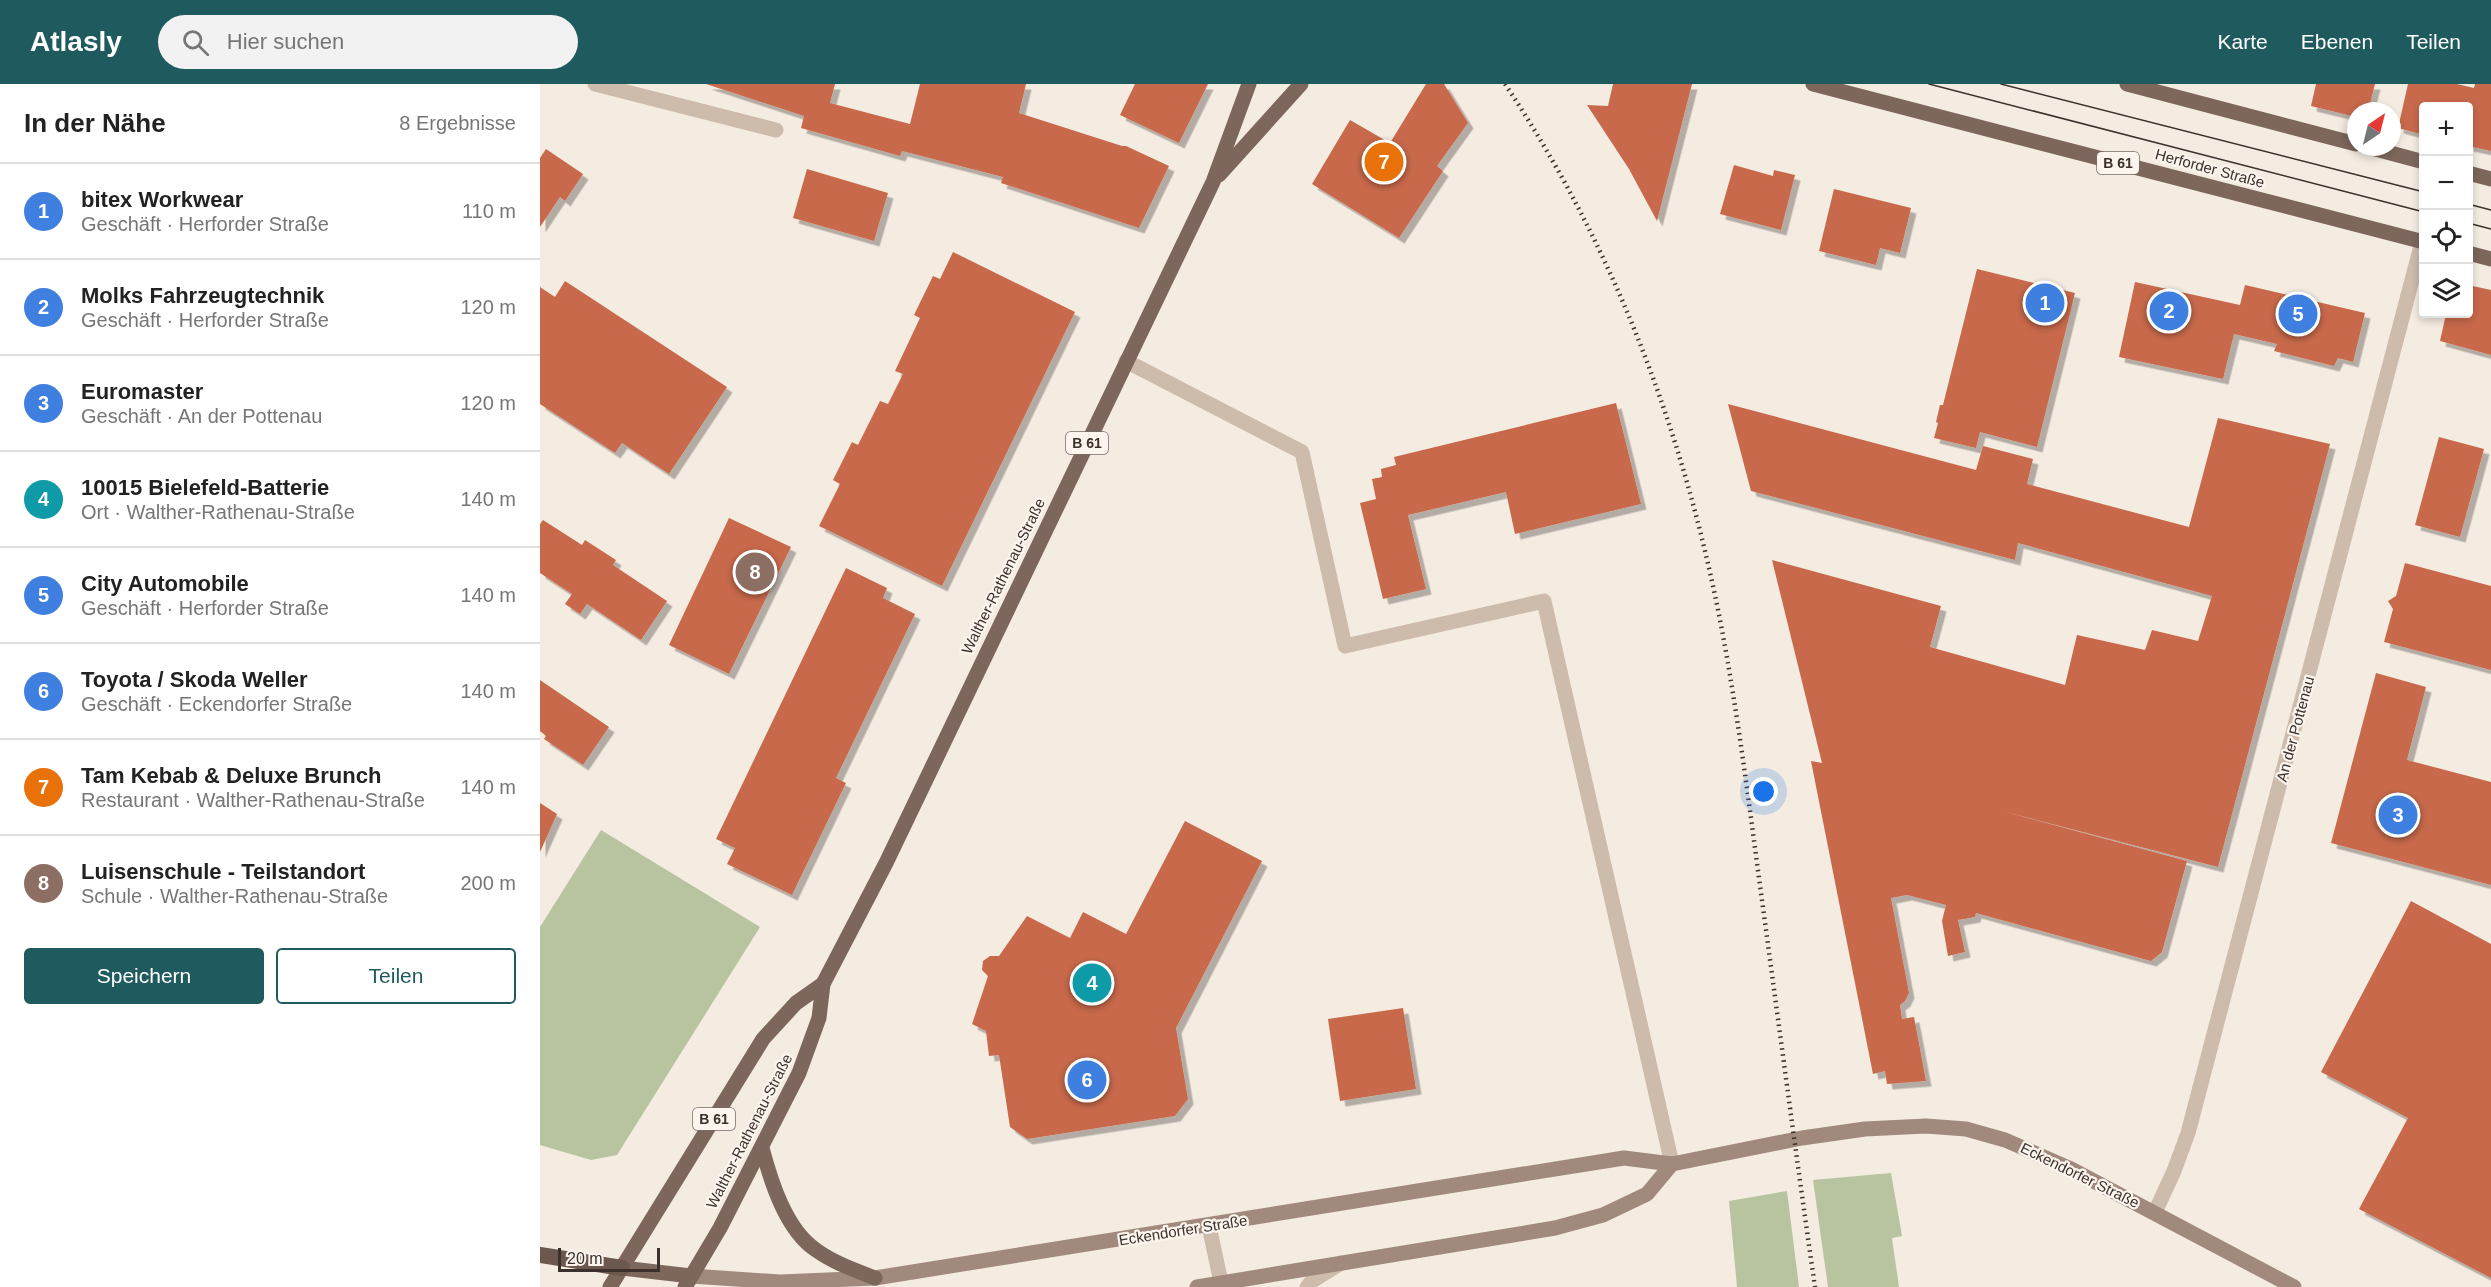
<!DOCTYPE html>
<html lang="de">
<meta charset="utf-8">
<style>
:root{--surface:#fff;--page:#f2f2f2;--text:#222;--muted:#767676;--line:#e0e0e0;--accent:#1f5a5e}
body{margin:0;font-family:Helvetica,sans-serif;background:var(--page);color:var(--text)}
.controls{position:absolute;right:18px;top:18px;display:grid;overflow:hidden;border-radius:6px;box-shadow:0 3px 9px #0003}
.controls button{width:54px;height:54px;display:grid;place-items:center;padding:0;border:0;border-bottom:2px solid var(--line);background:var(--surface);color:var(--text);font:30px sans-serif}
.compass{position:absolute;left:1807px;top:18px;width:54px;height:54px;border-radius:50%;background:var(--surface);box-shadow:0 3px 9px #0003;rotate:35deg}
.scale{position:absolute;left:18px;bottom:15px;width:102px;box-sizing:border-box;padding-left:6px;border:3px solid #3b302b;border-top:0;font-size:16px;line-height:21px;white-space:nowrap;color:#3b302b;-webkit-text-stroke:4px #fbf5ee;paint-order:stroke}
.you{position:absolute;left:1224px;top:708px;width:21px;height:21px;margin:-15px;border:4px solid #fff;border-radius:50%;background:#1a73e8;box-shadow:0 0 0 9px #1a73e833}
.badge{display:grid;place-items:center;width:39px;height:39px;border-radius:50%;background:var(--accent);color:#fff;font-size:20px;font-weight:700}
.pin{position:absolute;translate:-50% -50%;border:3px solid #fff;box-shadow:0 2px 6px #0006}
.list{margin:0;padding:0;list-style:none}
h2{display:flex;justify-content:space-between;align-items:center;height:78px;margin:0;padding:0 24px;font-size:26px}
h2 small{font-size:20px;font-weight:400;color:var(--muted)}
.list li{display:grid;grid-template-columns:39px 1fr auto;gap:18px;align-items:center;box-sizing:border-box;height:96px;padding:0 24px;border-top:2px solid var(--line)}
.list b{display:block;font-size:22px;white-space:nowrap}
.list p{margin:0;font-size:20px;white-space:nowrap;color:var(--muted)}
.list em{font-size:20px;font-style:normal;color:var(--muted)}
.actions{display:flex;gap:12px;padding:18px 24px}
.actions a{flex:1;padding:14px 0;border:2px solid var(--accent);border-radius:6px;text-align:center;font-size:21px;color:var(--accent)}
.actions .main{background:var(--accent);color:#fff}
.icon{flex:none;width:33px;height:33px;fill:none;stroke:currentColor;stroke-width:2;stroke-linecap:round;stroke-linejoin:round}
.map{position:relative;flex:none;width:1951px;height:1203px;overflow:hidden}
header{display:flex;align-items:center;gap:36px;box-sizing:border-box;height:84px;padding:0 30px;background:var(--accent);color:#fff}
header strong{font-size:28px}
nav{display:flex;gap:33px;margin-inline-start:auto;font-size:21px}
.search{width:420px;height:54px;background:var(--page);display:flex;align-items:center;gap:15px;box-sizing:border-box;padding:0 21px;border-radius:33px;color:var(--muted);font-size:22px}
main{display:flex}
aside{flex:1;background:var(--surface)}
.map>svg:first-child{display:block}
.green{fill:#b8c4a0}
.building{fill:#c8694b;filter:url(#shadow)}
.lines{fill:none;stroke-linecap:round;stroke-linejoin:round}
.service{stroke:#cdbbac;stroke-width:15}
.minor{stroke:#cdbbac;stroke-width:15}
.secondary{stroke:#a18a7d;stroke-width:15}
.primary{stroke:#7d675c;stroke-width:15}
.trunk{stroke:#6c584f;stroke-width:16}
.tram{stroke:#3b302b;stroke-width:1.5}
.rail{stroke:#3b302b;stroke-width:4.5;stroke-dasharray:1.5 4.5;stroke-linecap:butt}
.labels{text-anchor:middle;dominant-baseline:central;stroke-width:4.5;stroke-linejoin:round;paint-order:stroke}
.shield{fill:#fbf5ee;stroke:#756b66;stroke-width:1.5}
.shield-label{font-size:14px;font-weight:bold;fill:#3b302b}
.street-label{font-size:15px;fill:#3b302b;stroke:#fbf5ee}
</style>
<header>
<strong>Atlasly</strong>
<div class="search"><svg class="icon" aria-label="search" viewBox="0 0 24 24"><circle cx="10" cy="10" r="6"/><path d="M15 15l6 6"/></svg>Hier suchen</div>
<nav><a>Karte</a><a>Ebenen</a><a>Teilen</a></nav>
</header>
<main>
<aside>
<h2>In der Nähe<small>8 Ergebnisse</small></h2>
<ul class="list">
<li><span class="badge" style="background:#3f7fe0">1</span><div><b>bitex Workwear</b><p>Geschäft · Herforder Straße</p></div><em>110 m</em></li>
<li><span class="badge" style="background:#3f7fe0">2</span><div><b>Molks Fahrzeugtechnik</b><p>Geschäft · Herforder Straße</p></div><em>120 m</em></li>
<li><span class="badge" style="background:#3f7fe0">3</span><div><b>Euromaster</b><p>Geschäft · An der Pottenau</p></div><em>120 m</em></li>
<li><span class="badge" style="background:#0f9aa8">4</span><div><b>10015 Bielefeld-Batterie</b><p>Ort · Walther-Rathenau-Straße</p></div><em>140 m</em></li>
<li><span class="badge" style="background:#3f7fe0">5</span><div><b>City Automobile</b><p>Geschäft · Herforder Straße</p></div><em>140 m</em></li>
<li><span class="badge" style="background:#3f7fe0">6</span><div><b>Toyota / Skoda Weller</b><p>Geschäft · Eckendorfer Straße</p></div><em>140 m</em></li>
<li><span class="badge" style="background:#e8710a">7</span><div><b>Tam Kebab &amp; Deluxe Brunch</b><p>Restaurant · Walther-Rathenau-Straße</p></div><em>140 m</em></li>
<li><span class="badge" style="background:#8d6e63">8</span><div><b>Luisenschule - Teilstandort</b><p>Schule · Walther-Rathenau-Straße</p></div><em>200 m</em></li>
</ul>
<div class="actions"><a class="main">Speichern</a><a>Teilen</a></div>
</aside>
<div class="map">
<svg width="1951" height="1203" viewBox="0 0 1951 1203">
<defs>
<filter id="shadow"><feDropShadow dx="5.5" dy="5.5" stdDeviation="0" flood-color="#0004"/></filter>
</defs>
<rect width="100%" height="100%" fill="#f4ebe1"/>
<g class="green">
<path d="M61,746l159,97 -143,228 -26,5 -51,-15v-218z"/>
<path d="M1351,1089l11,63 -10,2 7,49h-71l-15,-107z"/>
<path d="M1247,1107l12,96h-62l-8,-86z"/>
</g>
<g class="building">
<path d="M166,0h129l-5,19 80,21 10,-40h106l-7,29 103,33h4l43,20 -30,62 -138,-45 2,-6 -101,-26 -2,5 -99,-28 3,-12z"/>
<path d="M595,0h73l-29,59 -59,-28z"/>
<path d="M886,0h18l24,39 -31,43 6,5 -44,67 -87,-54 38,-64 40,23z"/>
<path d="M1073,0h79l-35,137 -28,-52 -42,-64 21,1z"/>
<path d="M1776,0h59l-7,27h-12v6l-45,-11z"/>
<path d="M1868,0h49l17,4 1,-4h16v67l-23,-5v-40h-44v29l-26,-7z"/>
<path d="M6,65l37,25 -18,27 -5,-4 -20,30v-69z"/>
<path d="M1194,81l39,11 1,-6 21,5 -14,55 -61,-16z"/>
<path d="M267,85l81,24 -14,48 -81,-23z"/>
<path d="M1294,105l77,19 -11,45 -20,-5 -4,17 -57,-14z"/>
<path d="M413,168l122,60 -133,274 -123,-60 21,-42 -7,-4 19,-38 6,3 22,-44 8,3 15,-30 -8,-3 25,-53 -6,-3 19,-39 7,3z"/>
<path d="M1437,185l98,24 -38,154 -57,-15 -4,16 -42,-10 4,-15 -2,-1 4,-17h3z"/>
<path d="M25,197l162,106 -58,87 -47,-31 -7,10 -75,-49v-117l15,10z"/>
<path d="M1595,198l105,23 5,-20 120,28 -12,49 -15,-4 -4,8 -60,-15 3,-7 -43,-10 -11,45 -104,-22z"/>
<path d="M1928,201l23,5v65l-51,-14 6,-27h22z"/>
<path d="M1076,319l25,101 -126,30 -9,-42 -98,23 18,74 -43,10 -23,-96 16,-4 -4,-20 10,-2 -1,-8 15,-4 -2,-8z"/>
<path d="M1188,320l248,66 7,-24 50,13 -6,25 162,43 29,-109 112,26 -112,423 -216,-56 185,50 -25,91 -11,9 -175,-48 -1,4 -17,3 7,32 -17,4 -6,-35 4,-16 -39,-10 -16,3 18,95 -4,8 -5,4 2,14 12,-2 12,64 -39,3 -2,-13 -12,3 -62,-313 11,2 -50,-203 169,46 -11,41 135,38 12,-50 68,15 7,-20 46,11 14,-45 -194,-53 -3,17 -264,-69z"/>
<path d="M1899,353l45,12 -24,88 -45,-12z"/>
<path d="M189,434l62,29 -62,127 -60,-29z"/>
<path d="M3,436l39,25 3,-5 31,20 -3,5 54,36 -26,39 -54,-36 -7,10 -15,-10 7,-10 -32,-21v-49z"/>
<path d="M1865,479l86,23v84l-107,-28 9,-33 -5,-8 8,-5z"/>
<path d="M306,484l41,20 -4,10 32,16 -79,164 10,5 -54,112 -65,-31 8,-16 -19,-9z"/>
<path d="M1836,589l50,14 -19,73 84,22v103l-160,-42z"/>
<path d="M0,596l69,47 -26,38 -39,-26 2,-3 -6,-5z"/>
<path d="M0,719l17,11 -17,38z"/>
<path d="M645,737l77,40 -86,167 12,71 -13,17 -148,23 -17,-12 -11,-72 -10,1 -3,-25 -14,-7 16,-48 -6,-6 1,-9 7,-5h9l28,-40 43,22 13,-26 43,22z"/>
<path d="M1871,817l80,43v334l-132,-69 49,-91 -87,-46z"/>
<path d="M863,924l13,81 -76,12 -12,-82z"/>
</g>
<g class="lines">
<g class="service">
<path d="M55,0l181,46"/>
<path d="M586,277l176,91 43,194 199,-45 128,563"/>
<path d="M669,1142l13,61"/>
<path d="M767,1203l5,-6 29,-18"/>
</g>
<path class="minor" d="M1615,1128l19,-41 14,-38 234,-891"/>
<g class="secondary">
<path d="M151,1192l89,6 95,-4 749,-120 48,6 130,-26 63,-9 61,-3 40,3 39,11 64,28 225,119"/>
<path d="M657,1203l358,-59 48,-13 44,-21 25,-30"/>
</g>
<g class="primary">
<path d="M1273,0l611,158"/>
<path d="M1587,0l229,60"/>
<path d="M1828,63l56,15"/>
<path d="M1928,89l23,6"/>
<path d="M679,91l82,-91"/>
<path d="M1928,169l23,6"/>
<path d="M222,1064c9,34 24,82 54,102 18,13 39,20 59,28"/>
<path d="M82,1184l69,8"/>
<path d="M70,1203l153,-248 33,-36 27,-19"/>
<path d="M145,1203l35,-59 79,-155 20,-55 4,-34 63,-121 327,-681 36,-98"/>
</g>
<path class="trunk" d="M0,1171l82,13"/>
<g class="tram">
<path d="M1389,0l495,128"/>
<path d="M1461,0l423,108"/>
<path d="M1928,120l23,6"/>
<path d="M1928,139l23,6"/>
</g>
<path class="rail" d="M965,0c109,163 179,349 216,541 17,89 28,179 40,268 18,132 35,263 54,394"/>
</g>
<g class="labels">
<g class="shield">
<rect x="1557" y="68" width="42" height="22" rx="4.5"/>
<rect x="526" y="348" width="42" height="22" rx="4.5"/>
<rect x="153" y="1024" width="42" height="22" rx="4.5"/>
</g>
<g class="shield-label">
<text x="1578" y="79">B 61</text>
<text x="547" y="359">B 61</text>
<text x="174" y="1035">B 61</text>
</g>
<g class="street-label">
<text transform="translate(1670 84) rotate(15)">Herforder Straße</text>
<text transform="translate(463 492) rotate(-64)">Walther-Rathenau-Straße</text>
<text transform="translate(1755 645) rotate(-75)">An der Pottenau</text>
<text transform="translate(209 1047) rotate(-63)">Walther-Rathenau-Straße</text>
<text transform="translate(1540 1091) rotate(26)">Eckendorfer Straße</text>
<text transform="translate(643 1146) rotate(-9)">Eckendorfer Straße</text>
</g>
</g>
</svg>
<div class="controls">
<button>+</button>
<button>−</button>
<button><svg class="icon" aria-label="locate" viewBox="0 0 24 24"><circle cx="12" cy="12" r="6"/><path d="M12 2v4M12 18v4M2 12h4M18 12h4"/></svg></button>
<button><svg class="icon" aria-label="layers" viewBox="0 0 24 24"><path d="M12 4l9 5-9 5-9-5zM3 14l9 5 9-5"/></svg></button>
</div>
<svg class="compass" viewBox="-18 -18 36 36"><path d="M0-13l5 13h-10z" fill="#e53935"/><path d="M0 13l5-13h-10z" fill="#767676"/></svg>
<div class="scale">20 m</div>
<div class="you"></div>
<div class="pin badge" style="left:1505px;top:219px;background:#3f7fe0">1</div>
<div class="pin badge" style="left:1629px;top:227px;background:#3f7fe0">2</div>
<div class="pin badge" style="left:1858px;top:731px;background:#3f7fe0">3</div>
<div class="pin badge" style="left:552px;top:899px;background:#0f9aa8">4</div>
<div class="pin badge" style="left:1758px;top:230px;background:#3f7fe0">5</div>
<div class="pin badge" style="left:547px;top:996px;background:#3f7fe0">6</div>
<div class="pin badge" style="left:844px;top:78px;background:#e8710a">7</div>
<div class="pin badge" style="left:215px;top:488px;background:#8d6e63">8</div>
</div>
</main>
